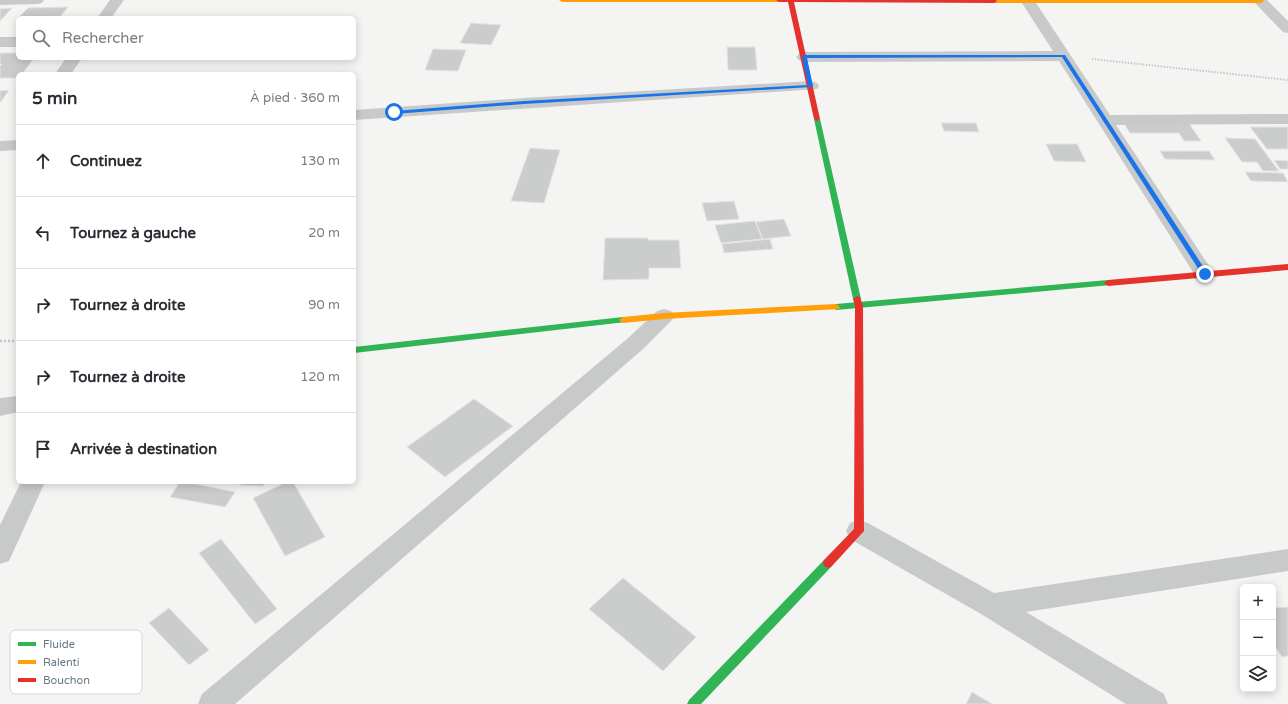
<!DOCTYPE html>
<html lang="fr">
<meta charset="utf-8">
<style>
:root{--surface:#fff;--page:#f2f2f3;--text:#2b2b33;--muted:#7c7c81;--line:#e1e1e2}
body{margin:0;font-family:"Varela Round",sans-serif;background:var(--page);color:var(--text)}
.controls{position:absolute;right:12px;bottom:12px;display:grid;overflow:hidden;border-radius:6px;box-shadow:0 2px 10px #0003}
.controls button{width:36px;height:36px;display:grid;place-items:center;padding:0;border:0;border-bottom:1px solid var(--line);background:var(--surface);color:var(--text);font:20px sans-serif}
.stop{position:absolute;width:12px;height:12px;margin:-9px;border:3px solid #1a73e8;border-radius:50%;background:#fff}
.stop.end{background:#1a73e8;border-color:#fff;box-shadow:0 1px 4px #0008}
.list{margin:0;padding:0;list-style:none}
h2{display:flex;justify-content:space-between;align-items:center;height:52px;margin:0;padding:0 16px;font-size:17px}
h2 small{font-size:13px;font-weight:400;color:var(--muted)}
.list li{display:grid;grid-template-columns:26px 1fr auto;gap:12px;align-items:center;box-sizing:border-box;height:72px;padding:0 16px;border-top:1px solid var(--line)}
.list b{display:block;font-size:15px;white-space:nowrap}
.list em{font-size:13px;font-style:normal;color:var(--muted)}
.icon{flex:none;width:22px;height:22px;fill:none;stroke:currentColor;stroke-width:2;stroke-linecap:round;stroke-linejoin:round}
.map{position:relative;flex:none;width:1288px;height:704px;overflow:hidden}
.search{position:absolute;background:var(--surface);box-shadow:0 2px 10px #0003;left:16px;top:16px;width:340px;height:44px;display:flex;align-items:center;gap:10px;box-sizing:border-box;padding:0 14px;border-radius:6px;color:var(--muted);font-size:15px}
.panel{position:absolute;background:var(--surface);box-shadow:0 2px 10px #0003;left:16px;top:72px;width:340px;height:412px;border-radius:6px}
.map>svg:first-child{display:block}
.building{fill:#cbcccc;stroke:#e3e3e2}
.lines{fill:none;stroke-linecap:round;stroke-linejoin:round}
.path-far1{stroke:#c6c7c8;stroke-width:2;stroke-dasharray:1.5 1.5;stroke-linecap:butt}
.path{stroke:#c6c7c8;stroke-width:2.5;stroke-dasharray:2 2;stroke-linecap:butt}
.street{fill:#c8caca;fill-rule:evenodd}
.fast{fill:#30b455;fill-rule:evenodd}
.slow{fill:#ff9f0a;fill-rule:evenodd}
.jam{fill:#e5322d;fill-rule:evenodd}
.route{fill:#1a73e8}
.key{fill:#fff;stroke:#d1d6da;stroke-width:1}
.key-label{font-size:11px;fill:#657782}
</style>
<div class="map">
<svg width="1288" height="704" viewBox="0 0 1288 704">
<rect width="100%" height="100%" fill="#f4f4f2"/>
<g class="building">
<path d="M68,7l-9,11 -40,-1 9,-9z"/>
<path d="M12,8l-12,13v-12z"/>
<path d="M471,23l30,2 -10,20 -31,-2z"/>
<path d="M727,47h28l2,23h-29z"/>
<path d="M433,49l33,1 -8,21 -33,-1z"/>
<path d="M0,53h18v5h16l-12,16h-4v4h-18v-12l2,-2h-2z"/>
<path d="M9,90l-9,13v-12z"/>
<path d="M1123,122h65l13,19h-17l-5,-8h-49z"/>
<path d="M941,123h35l3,9 -35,-1z"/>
<path d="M1250,127h38v22h-21z"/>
<path d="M1225,138l30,1 24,32h-16l-6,-9h-15z"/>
<path d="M1046,144h31l9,18 -32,-1z"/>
<path d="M530,148l30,2 -16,53 -33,-2z"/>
<path d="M1160,151h49l6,9 -50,-1z"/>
<path d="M1274,160l14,1v8h-8z"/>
<path d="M1245,172l38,1 5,9 -37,-1z"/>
<path d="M734,201l5,18 -32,2 -5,-18z"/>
<path d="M784,219l7,17 -28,3 -7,-17z"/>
<path d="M755,221l7,18 -41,4 -6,-18z"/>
<path d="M605,238h43v2h31l2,28h-32v11l-46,1z"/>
<path d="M770,239l3,10 -49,4 -2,-9z"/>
<path d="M474,399l39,27 -68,51 -38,-30z"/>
<path d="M180,482h5l50,10 -10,15 -55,-10z"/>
<path d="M241,482h24l-2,4 -23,-1z"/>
<path d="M287,482h6l32,55 -40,19 -32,-58z"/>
<path d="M221,539l56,70 -22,15 -56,-71z"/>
<path d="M623,578l73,59 -33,34 -74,-62z"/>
<path d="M1288,607v49l-6,1 -9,-14v-35z"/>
<path d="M169,608l40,42 -20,15 -40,-42z"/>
<path d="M972,692l20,12h-26z"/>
</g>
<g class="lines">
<path class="path-far1" d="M1092,59l196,21"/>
<path class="path" d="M0,341h18"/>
<g class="street">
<path d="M0,0h44l-2,3 -5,1 -37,1z"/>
<path d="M110,0h14l-13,18h-14z"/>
<path d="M1020,0h14l76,115 178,-1v10l-172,1 99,150 -3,5 -7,1 -7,-1 -139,-219 -255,1 -5,-2 -3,-3 3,-3 5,-2 249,-1z"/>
<path d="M1252,0h15l21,21v12l-5,-1z"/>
<rect x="0" y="37" width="18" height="10"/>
<path d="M66,58h16l-11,16h-16z"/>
<path d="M811,81l6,2 2,3 -2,3 -463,31v-10l170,-12z"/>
<path d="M18,140v10l-18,1v-10z"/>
<path d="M664,309l7,2 4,5 -4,5 -28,28 -408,355h-37l4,-10 425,-355 30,-28z"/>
<path d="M18,396v16l-18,4v-18z"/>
<path d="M21,482h24l-36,79 -9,3v-39z"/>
<path d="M859,520l9,3 126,70 294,-44v22l-262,41 138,82 4,10h-42l-145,-90 -131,-75 -4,-8 4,-8z"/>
</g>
<g class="fast">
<path d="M817,117l3,2 41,180 -4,3 -4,-3 -39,-180z"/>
<path d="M1108,280l3,1 1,2 -1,2 -275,25 -4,-3 4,-3z"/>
<path d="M623,317l3,1 1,2 -1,2 -272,31v-6z"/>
<path d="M828,558l4,2 1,3 -1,3 -131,138h-14l2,-4 135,-140z"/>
</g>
<g class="slow">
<path d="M559,0h223l-3,2h-217z"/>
<path d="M992,0h271l1,1 -3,2h-267l-2,-1z"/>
<path d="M836,304l4,3 -1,2 -175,10 -41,4 -4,-3 4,-3 41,-4z"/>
</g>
<g class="jam">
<path d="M776,0h220l1,1 -3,2 -200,-1 26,117 -3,2 -3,-2 -26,-117h-9z"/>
<path d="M1288,264v6l-180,16 -4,-3 4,-3z"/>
<path d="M857,296l3,1 3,9 1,225 -32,35 -4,2 -4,-2 -1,-3 1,-3 30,-31 1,-223 -2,-7z"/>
</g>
</g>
<path class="route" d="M1065,55l143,219 -1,2h-4l-141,-219 -255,1 6,28 -2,1 -287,17 -130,10 -2,-2 2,-1 130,-10 284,-16 -6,-28 2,-2z"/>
<rect x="10" y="630" width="132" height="64" rx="6" class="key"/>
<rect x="18" y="642" width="18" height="4" fill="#30b455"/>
<rect x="18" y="660" width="18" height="4" fill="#ff9f0a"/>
<rect x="18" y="678" width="18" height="4" fill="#e5322d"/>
<g class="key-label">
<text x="43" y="648">Fluide</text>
<text x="43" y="666">Ralenti</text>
<text x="43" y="684">Bouchon</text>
</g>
</svg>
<div class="controls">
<button>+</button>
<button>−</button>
<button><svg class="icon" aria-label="layers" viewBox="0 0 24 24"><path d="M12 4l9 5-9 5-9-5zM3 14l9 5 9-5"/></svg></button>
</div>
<div class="stop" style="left:394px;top:112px"></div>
<div class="stop end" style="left:1205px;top:274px"></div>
<div class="search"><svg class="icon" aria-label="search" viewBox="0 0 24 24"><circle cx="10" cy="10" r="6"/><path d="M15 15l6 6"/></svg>Rechercher</div>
<section class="panel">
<h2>5 min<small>À pied · 360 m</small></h2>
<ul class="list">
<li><svg class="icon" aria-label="ahead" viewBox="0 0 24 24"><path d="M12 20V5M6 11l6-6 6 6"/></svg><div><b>Continuez</b></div><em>130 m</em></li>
<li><svg class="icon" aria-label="left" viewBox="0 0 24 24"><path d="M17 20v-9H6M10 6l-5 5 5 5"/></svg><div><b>Tournez à gauche</b></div><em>20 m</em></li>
<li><svg class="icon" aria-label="right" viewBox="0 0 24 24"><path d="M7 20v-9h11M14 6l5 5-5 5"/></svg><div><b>Tournez à droite</b></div><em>90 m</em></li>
<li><svg class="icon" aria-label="right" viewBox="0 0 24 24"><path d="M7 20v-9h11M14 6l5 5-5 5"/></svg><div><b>Tournez à droite</b></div><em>120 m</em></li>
<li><svg class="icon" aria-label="arrive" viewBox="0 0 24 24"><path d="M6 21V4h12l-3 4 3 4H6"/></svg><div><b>Arrivée à destination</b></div></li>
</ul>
</section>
</div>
